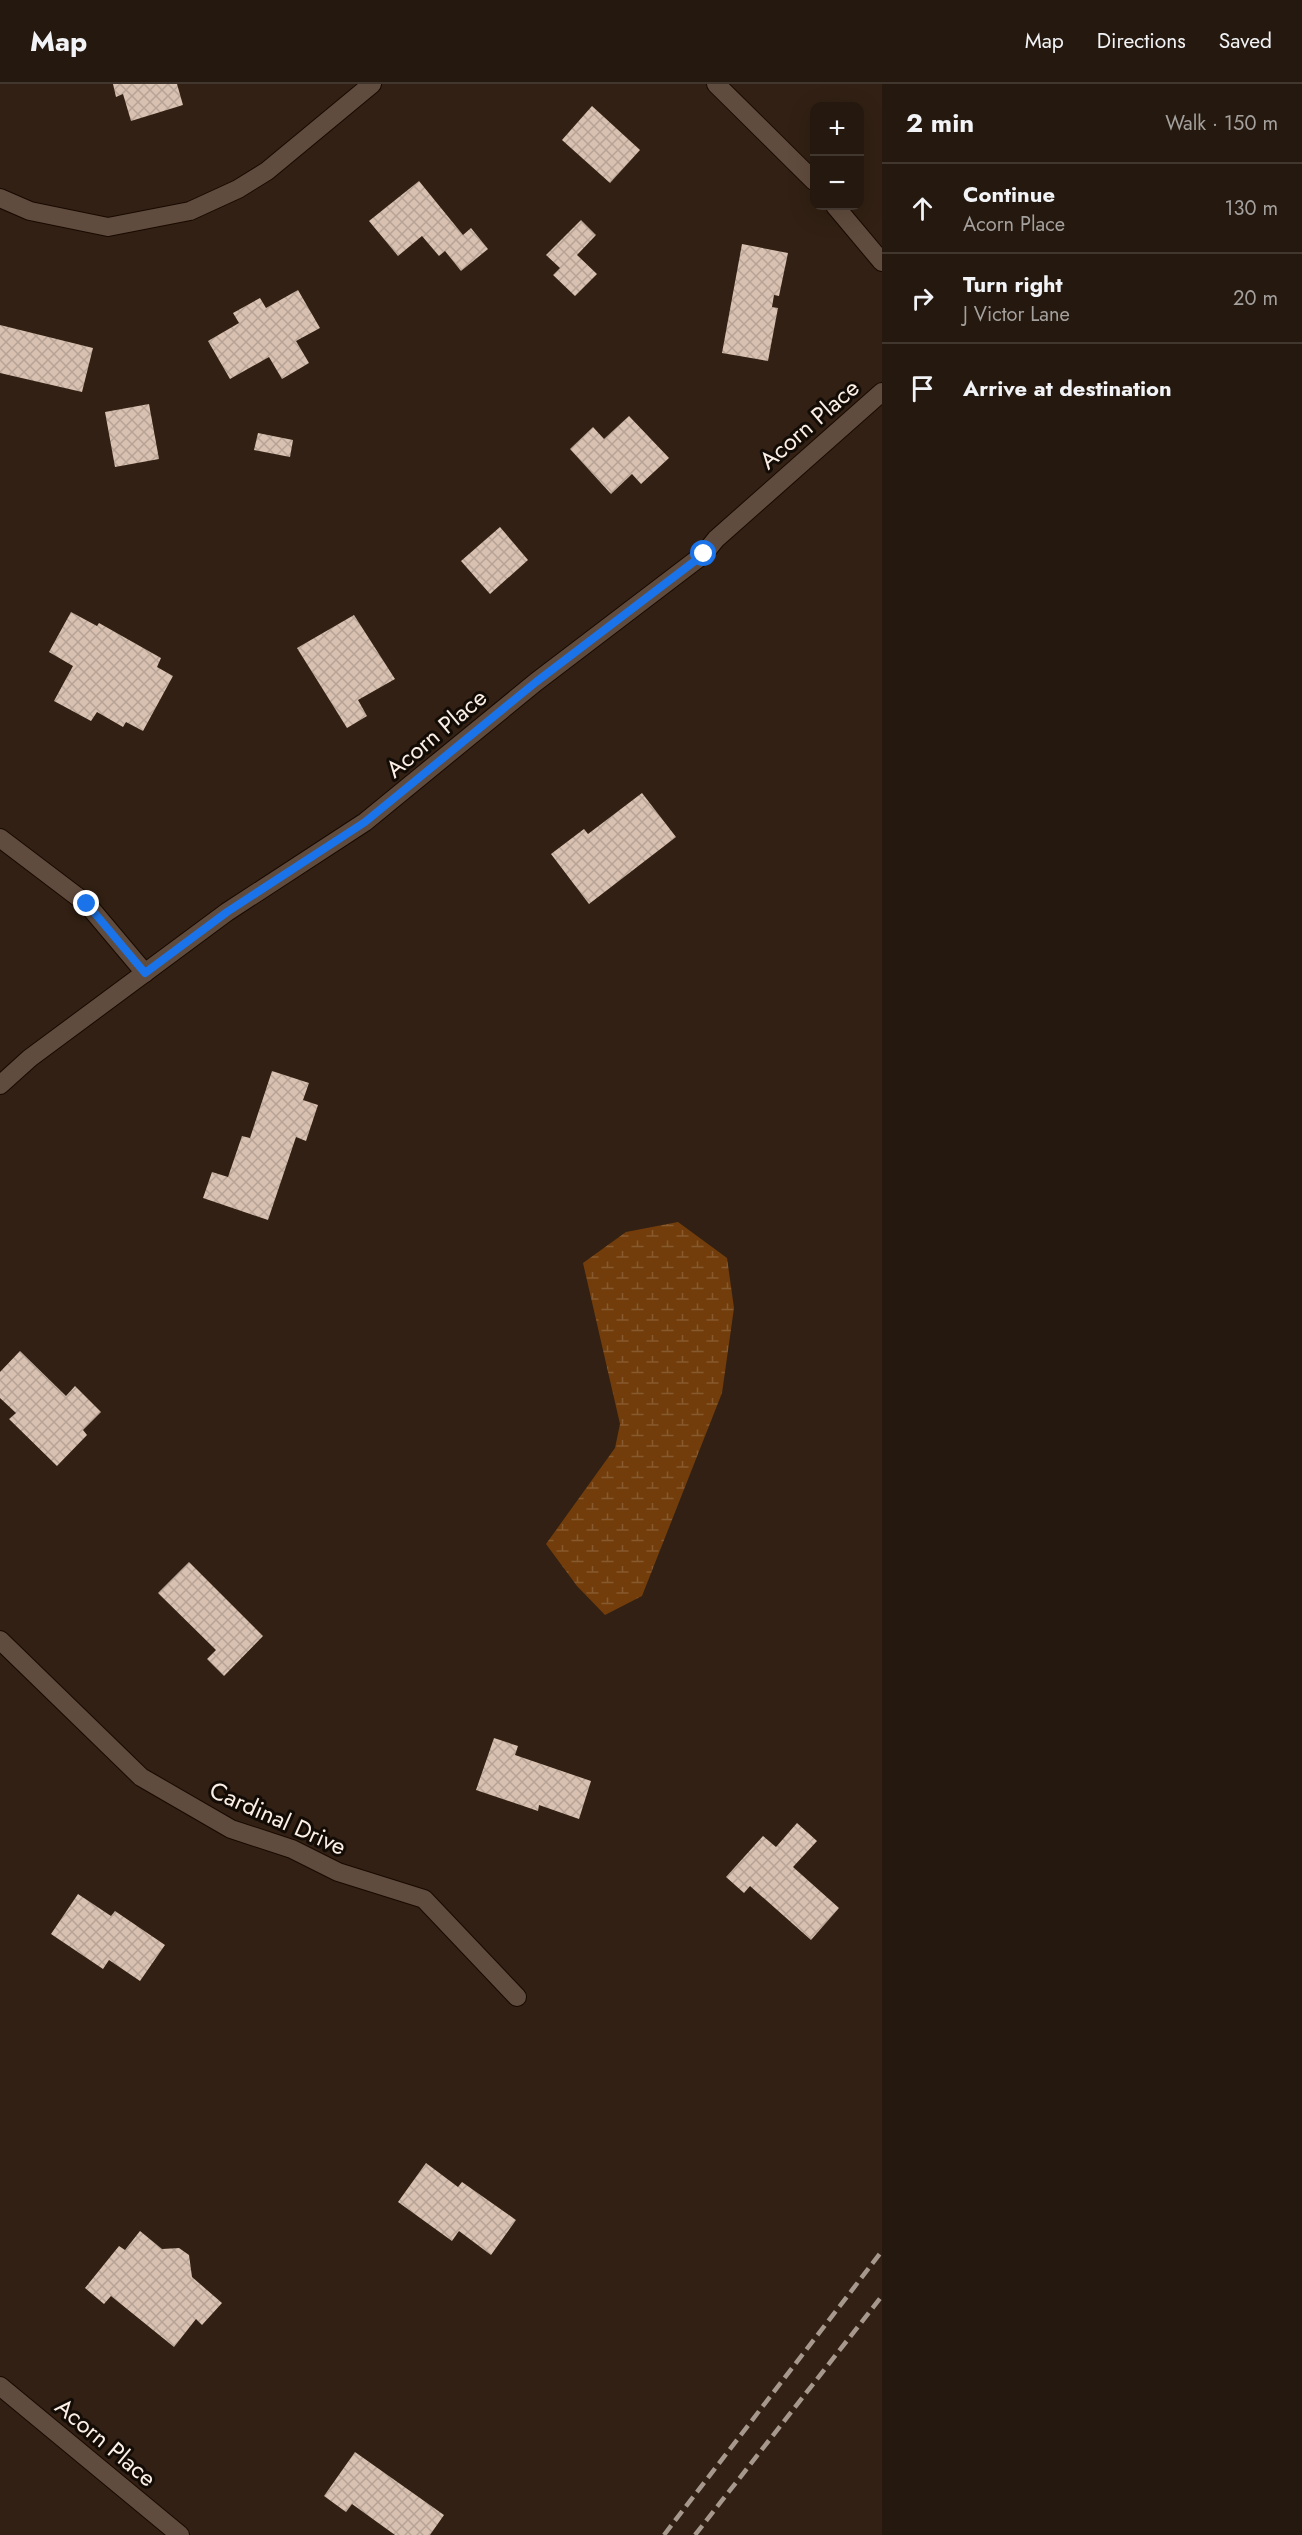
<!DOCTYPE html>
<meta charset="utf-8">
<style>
:root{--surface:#25180e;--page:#2d2117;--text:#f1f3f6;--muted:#a3a09e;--line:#42372e}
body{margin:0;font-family:Jost,sans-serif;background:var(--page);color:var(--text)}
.controls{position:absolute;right:18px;top:18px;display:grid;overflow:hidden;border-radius:12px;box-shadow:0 6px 24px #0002}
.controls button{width:54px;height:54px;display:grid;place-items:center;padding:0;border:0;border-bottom:2px solid var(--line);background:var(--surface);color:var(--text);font:30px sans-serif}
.stop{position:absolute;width:18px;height:18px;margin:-14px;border:4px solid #1a73e8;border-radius:50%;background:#fff}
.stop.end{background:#1a73e8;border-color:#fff;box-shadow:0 2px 6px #0008}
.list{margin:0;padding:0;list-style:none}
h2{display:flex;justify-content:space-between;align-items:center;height:78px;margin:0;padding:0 24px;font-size:26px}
h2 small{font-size:20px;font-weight:400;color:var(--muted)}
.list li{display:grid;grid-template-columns:39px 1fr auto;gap:18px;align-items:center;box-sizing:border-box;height:90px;padding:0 24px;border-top:2px solid var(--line)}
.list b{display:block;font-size:22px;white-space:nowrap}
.list p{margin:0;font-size:20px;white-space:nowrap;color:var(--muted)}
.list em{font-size:20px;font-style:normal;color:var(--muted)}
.icon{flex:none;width:33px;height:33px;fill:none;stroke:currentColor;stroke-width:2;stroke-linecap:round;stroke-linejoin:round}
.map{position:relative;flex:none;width:882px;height:2451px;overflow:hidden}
header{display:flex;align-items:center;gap:36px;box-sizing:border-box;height:84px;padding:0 30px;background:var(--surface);border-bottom:2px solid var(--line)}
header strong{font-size:28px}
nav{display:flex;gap:33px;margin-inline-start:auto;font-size:21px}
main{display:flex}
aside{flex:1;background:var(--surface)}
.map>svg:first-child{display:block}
.wetland{fill:url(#wetland-marsh)}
.building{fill:url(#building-cross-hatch)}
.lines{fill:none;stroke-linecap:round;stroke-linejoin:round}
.minor-casing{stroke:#180901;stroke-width:20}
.minor{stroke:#604c3e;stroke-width:18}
.rail{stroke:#a6988d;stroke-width:4.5;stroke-dasharray:12 6;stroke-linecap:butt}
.route{stroke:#1a73e8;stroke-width:8}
.labels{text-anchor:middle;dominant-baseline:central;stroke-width:6;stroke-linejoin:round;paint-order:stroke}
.street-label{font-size:24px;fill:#fbefe6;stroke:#130c06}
</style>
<header>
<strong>Map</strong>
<nav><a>Map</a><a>Directions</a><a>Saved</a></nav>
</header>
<main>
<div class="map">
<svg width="882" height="2451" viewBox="0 0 882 2451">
<defs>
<pattern id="wetland-marsh" width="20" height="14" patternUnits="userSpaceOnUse" patternTransform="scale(1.5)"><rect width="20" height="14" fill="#723d0a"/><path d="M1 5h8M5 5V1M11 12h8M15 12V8" fill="none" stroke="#87592e"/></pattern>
<pattern id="building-cross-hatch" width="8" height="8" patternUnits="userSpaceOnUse" patternTransform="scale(1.5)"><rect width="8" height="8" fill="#d9c1b1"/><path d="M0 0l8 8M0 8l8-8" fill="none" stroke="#b6a396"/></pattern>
</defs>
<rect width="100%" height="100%" fill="#312013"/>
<path class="wetland" d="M678,1138l49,36 7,50 -12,85 -80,203 -37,19 -28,-29 -31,-42 69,-96 5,-24 -37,-161 43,-31z"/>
<g class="building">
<path d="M113,0h64l6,21 -52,16 -8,-27 -7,3z"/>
<path d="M592,22l48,44 -30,33 -48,-43z"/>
<path d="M419,97l44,54 8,-7 17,21 -27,22 -16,-20 -6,5 -17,-20 -24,20 -29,-35z"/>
<path d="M581,136l15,15 -19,20 20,19 -22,22 -22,-21 7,-7 -14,-13z"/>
<path d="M742,160l46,9 -9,43 -5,-1 -2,12 6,1 -10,53 -46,-8z"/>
<path d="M298,206l22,38 -24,13 13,22 -27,16 -13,-22 -39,22 -22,-38 31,-18 -6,-10 27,-15 6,10z"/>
<path d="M0,241l93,23 -11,44 -82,-19z"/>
<path d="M149,320l10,55 -44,8 -10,-55z"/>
<path d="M629,332l40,42 -28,26 -9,-10 -21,20 -41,-45 23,-22 11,12z"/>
<path d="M258,349l35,7 -3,17 -36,-7z"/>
<path d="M500,443l28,33 -38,34 -29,-33z"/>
<path d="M71,528l26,14 2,-3 62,35 -4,9 16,9 -30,55 -17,-9 -3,5 -26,-15 -6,9 -37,-20 19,-35 -24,-14z"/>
<path d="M354,531l41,64 -37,21 9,16 -20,12 -50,-80z"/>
<path d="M642,709l34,44 -87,67 -38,-50 33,-25 4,5z"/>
<path d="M272,987l37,12 -6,17 15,5 -12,36 -10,-4 -28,83 -65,-22 9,-26 16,5 14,-41 8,2z"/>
<path d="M20,1267l46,45 9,-10 26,26 -18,18 4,5 -30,31 -48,-47 7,-6 -16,-15v-26z"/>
<path d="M189,1478l74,74 -39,40 -17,-17 9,-9 -58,-57z"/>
<path d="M494,1654l24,8 -3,9 76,26 -12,38 -40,-14 -1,6 -62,-21z"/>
<path d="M797,1739l20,18 -24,26 46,41 -28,32 -61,-54 -6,7 -18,-16 37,-41 13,11z"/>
<path d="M78,1810l33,22 4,-5 50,34 -25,36 -31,-21 -6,9 -52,-35z"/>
<path d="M426,2079l32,24 4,-5 54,38 -25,35 -32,-24 -7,10 -54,-39z"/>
<path d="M140,2147l22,18 17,-1 10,7 3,22 30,26 -20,22 -6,-6 -22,28 -63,-51 -7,8 -19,-16 34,-42 6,4z"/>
<path d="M355,2368l89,63 -14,20h-35l-43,-31 -6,8 -22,-16z"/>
</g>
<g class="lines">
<g class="minor-casing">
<g id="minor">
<path d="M716,0l98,97"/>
<path d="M0,114l30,13 78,16 82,-16 48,-22 29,-18 105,-87"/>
<path d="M835,122l47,56"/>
<path d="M0,754l87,66 58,69"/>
<path d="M0,1001l30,-27 197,-146 138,-90 171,-140 168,-128 12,-15 166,-147"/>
<path d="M0,1556l141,137 90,52 61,20 46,23 86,27 93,98"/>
<path d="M0,2302l180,149"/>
</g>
</g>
<use href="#minor" class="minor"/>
<g class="rail">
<path d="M664,2451l218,-284"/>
<path d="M695,2451l187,-239"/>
</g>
</g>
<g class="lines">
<path class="route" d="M87,820l58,69 82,-61 138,-90 171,-140 168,-128"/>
</g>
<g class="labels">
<g class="street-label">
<text transform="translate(809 340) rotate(-41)">Acorn Place</text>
<text transform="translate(436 649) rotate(-40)">Acorn Place</text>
<text transform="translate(278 1734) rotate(24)">Cardinal Drive</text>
<text transform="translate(106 2358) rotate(40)">Acorn Place</text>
</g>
</g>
</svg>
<div class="controls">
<button>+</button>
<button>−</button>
</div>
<div class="stop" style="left:704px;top:470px"></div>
<div class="stop end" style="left:87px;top:820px"></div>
</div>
<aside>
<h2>2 min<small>Walk · 150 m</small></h2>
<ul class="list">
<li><svg class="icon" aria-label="ahead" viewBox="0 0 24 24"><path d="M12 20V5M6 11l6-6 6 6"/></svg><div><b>Continue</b><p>Acorn Place</p></div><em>130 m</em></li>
<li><svg class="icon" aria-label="right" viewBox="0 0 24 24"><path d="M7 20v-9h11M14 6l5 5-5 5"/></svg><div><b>Turn right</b><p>J Victor Lane</p></div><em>20 m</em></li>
<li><svg class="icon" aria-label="arrive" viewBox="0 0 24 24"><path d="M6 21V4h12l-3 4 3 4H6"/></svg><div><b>Arrive at destination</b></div></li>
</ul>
</aside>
</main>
